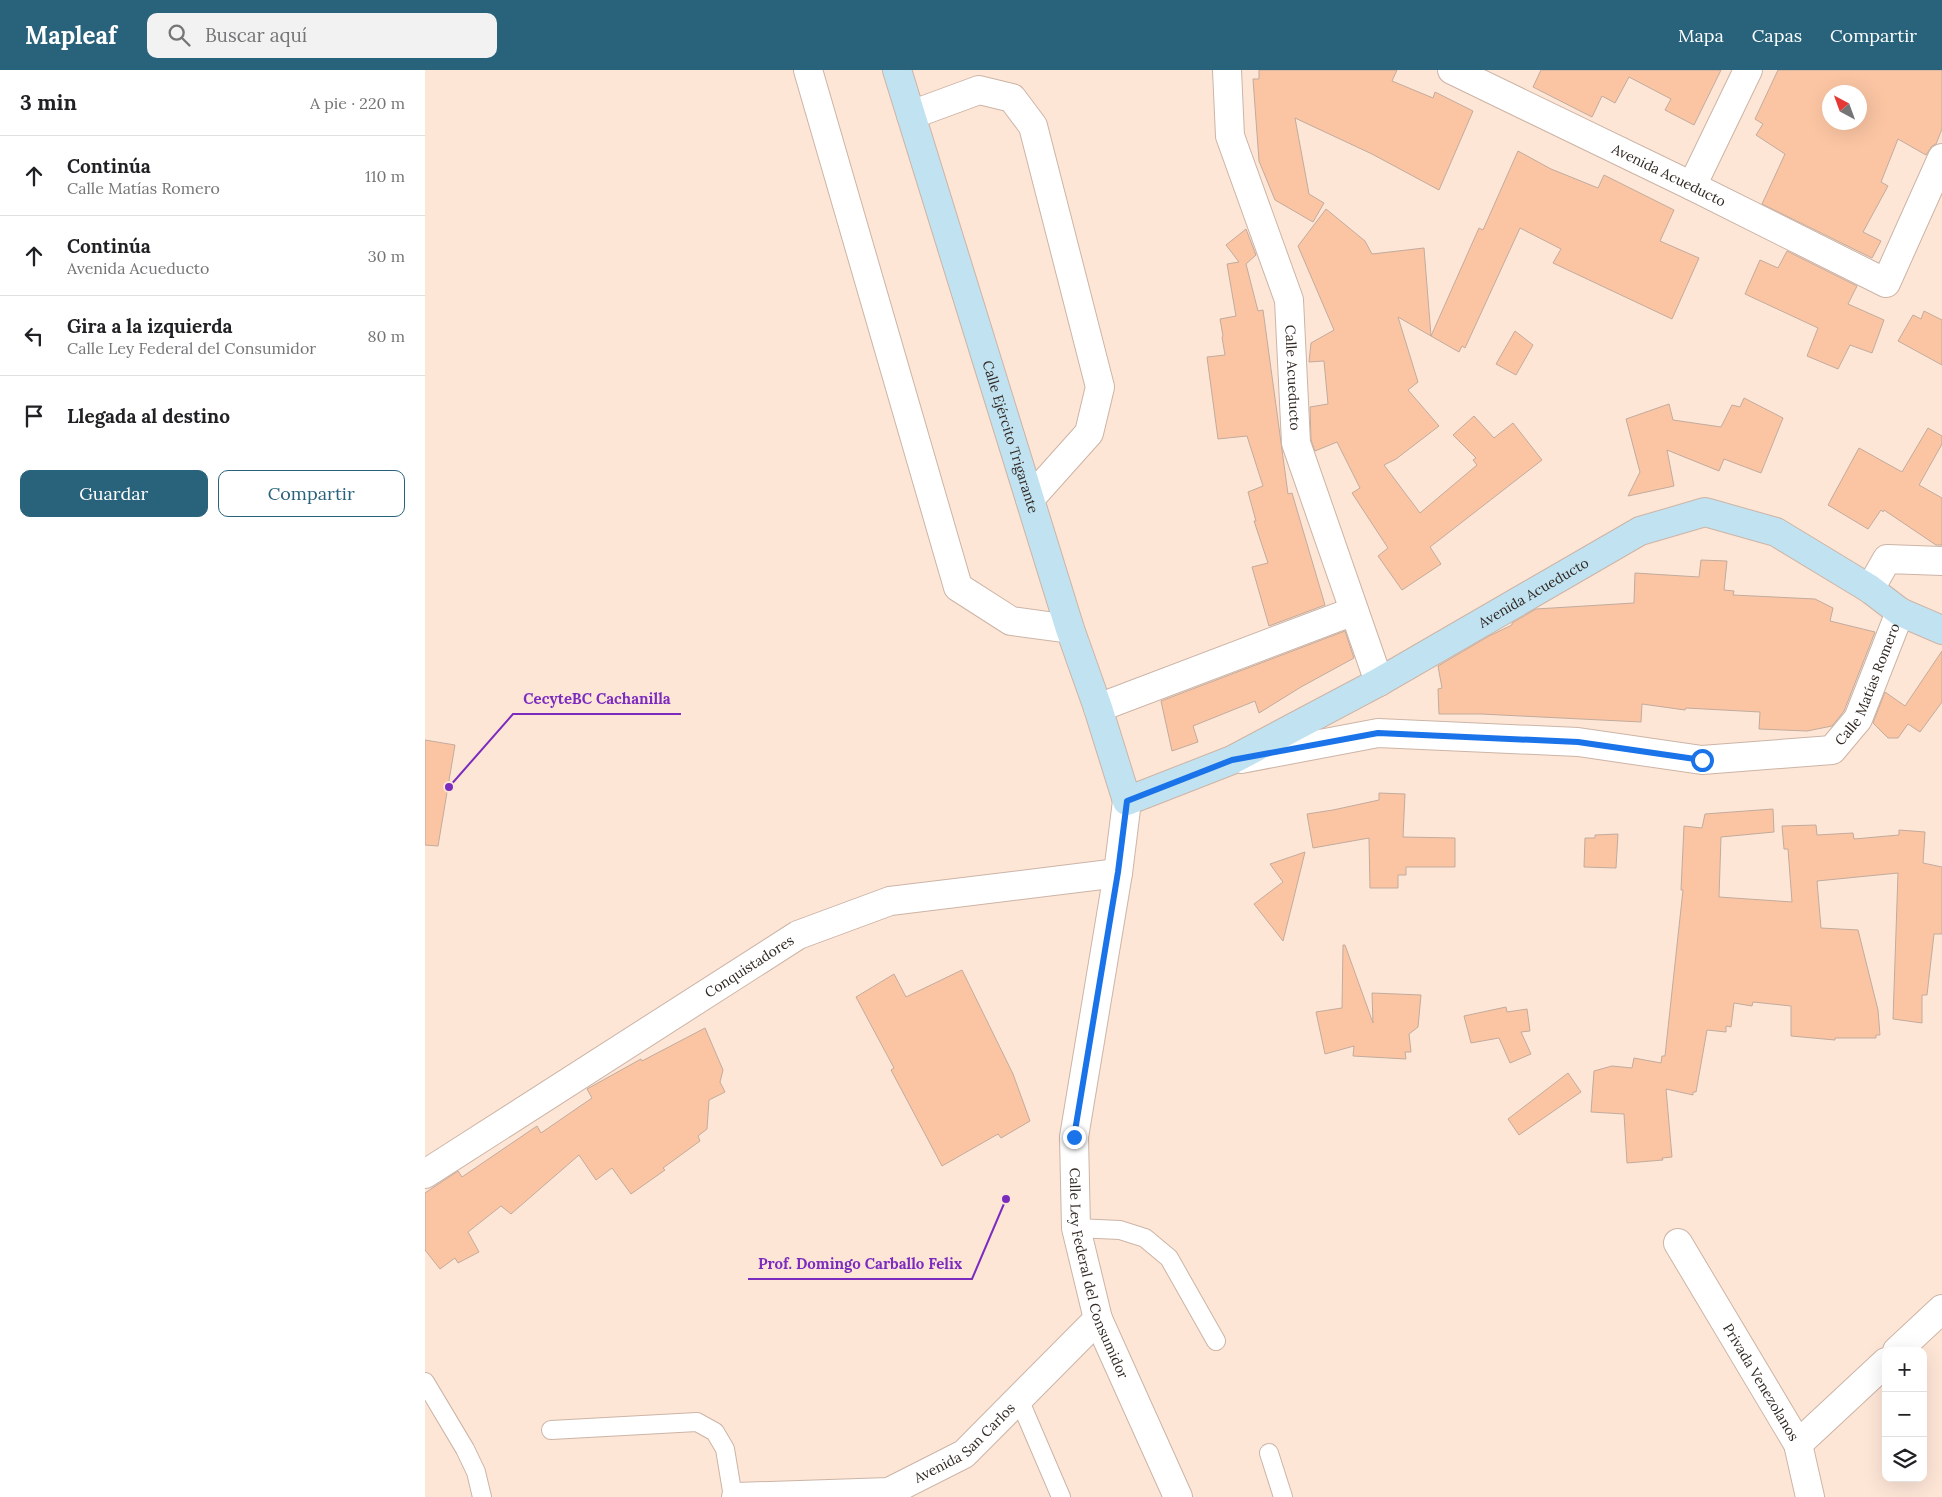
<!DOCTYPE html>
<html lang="es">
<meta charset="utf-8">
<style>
:root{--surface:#fff;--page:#f2f2f2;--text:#202124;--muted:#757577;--line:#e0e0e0;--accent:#28627b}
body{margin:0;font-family:Lora,serif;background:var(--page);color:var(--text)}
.controls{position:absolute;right:15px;bottom:15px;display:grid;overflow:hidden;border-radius:10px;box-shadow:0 5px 20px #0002}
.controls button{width:45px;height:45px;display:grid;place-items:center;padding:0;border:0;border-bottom:1px solid var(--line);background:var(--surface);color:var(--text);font:25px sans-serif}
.compass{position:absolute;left:1397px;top:15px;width:45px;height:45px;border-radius:50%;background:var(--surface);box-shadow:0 5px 20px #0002;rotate:319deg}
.stop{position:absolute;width:15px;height:15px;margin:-11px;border:4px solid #1a73e8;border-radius:50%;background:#fff}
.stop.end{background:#1a73e8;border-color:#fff;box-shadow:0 1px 5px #0008}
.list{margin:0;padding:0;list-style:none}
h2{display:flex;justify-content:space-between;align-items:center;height:65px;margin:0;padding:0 20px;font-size:21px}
h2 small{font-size:16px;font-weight:400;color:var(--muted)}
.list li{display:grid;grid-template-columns:32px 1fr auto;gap:15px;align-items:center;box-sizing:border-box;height:80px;padding:0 20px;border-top:1px solid var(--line)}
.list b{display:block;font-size:19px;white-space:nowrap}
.list p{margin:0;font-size:16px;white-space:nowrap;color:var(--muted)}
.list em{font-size:16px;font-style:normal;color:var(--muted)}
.actions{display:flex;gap:10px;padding:15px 20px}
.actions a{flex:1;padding:11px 0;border:1px solid var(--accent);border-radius:10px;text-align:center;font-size:18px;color:var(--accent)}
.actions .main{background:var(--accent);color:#fff}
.icon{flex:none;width:28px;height:28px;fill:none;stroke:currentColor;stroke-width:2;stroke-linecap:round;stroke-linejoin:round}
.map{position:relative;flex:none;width:1517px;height:1427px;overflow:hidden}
header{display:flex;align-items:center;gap:30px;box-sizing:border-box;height:70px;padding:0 25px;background:var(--accent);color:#fff}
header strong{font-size:24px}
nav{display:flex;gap:28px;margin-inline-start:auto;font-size:18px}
.search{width:350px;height:45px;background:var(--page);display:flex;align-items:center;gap:12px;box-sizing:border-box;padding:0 18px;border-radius:10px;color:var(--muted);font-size:19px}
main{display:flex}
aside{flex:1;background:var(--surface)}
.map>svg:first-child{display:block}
.building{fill:#fbc5a3;stroke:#c2ab9d;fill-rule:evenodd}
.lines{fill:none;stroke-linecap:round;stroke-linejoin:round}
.service-casing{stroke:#ccb4a6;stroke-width:20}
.minor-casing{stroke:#ccb4a6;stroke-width:30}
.tertiary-casing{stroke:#ccb4a6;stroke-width:30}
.secondary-casing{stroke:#ccb4a6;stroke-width:30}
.service{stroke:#fff;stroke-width:18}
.minor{stroke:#fff;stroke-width:28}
.tertiary{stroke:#fff;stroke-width:28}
.secondary{stroke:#c1e2f0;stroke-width:28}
.route{stroke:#1a73e8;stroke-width:6}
.labels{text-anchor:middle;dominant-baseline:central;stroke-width:4.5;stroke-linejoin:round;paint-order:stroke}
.street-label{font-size:14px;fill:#312823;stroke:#fee6d7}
.leader{fill:none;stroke:#7b2cbf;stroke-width:2}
.callout-dot{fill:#7b2cbf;stroke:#fee6d7;stroke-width:2}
.callout-label{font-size:15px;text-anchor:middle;font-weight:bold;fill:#7b2cbf;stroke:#fee6d7;stroke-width:4.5;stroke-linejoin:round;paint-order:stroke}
</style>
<header>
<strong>Mapleaf</strong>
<div class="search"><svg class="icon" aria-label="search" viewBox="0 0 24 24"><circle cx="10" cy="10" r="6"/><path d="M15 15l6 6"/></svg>Buscar aquí</div>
<nav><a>Mapa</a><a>Capas</a><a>Compartir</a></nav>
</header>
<main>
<aside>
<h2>3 min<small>A pie · 220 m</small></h2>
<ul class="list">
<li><svg class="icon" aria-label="ahead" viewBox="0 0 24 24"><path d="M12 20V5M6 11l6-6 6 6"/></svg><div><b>Continúa</b><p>Calle Matías Romero</p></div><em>110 m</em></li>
<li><svg class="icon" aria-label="ahead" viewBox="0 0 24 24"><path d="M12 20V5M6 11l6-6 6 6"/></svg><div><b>Continúa</b><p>Avenida Acueducto</p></div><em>30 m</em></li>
<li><svg class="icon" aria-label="left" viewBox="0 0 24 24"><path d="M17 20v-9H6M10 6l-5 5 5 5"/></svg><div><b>Gira a la izquierda</b><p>Calle Ley Federal del Consumidor</p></div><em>80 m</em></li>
<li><svg class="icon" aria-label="arrive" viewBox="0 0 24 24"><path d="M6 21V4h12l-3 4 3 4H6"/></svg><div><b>Llegada al destino</b></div></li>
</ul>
<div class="actions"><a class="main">Guardar</a><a>Compartir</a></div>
</aside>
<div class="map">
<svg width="1517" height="1427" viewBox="0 0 1517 1427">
<rect width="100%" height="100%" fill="#fee6d7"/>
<g class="building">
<path d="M834,0h138l-5,11 41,17 2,-6 38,19 -34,79 -67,-36 -77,-36 14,76 15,9 -11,19 -38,-22 -16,-39 -6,-82h6z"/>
<path d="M1116,0h180l-27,55 -29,-15 6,-11 -42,-22 -14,26 -13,-7 -10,21 -59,-30z"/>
<path d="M1353,0h164v59l-6,15 -4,2 -6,9 -28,-16 -17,43 7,4 -25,46 18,9 -9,17 -110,-54 23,-50 -29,-19 7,-11 -8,-5zM1404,22h30v30h-30z"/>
<path d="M1093,81l33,18 47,19 6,-13 70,35 -14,31 39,17 -27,61 -119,-56 8,-14 -41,-21 -55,120 -3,-2 -3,6 -28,-16 48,-108 4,2z"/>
<path d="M901,139l39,32 7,13 52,-6 7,88 -33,-19 20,65 -10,8 31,36 -43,33 -12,6 36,48 57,-48 -4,-5 3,-2 -23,-23 21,-19 20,22 19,-15 29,37 -112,87 11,17 -39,26 -24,-34 10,-8 -36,-55 8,-5 -23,-46 -22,9 -4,-11 -1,-33 18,-3 -4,-43 -15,1 2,-19 23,-13 -36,-84z"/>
<path d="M821,159l10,26 -10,9 12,47 5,-1 25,184 4,-1 33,112 -56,21 -17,-59 16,-4 -14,-42h2l-8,-29 15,-6 -16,-50 -29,3 -11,-82 18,-2 -3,-18 1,-1 -3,-17 16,-3 -9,-52 12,-2 -13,-17z"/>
<path d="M1362,181l70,35 -9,18 36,16 -12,33 -22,-8 -12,24 -31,-13 11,-28 -73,-34 15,-34 18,8z"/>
<path d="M1499,241l18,9v45l-44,-24 15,-26 8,4z"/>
<path d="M1090,261l18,14 -17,30 -20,-11z"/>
<path d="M1319,328l39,20 -22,55 -37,-14 -5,12 -52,-21 7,36 -46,10 12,-24 -14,-53 43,-15 4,16 48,7 11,-22 8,2z"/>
<path d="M1503,358l14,8v8l-23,41 23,13v47h-6l-52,-35 -1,2 -2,-2 -13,19 -40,-24 31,-57 43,24z"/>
<path d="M1276,490l26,1 -3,29 10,1 -1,4 82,4 18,9 -3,13 45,11 -31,79 -12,15 -25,5 -48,-2 1,-17 -74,-4 -1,2 -43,-6 -1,18 -160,-8h-42l-1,-25 4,-1 -4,-22 51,-30 23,-11v-2l24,-14 98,-6 1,-30 64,4z"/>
<path d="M920,561l9,27 -53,29 -42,26 -4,-12 -62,25 5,16 -26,9 -11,-50z"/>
<path d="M1517,581v51l-22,30 -12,-8 -10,14h-10l-15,-15 12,-31 20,14z"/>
<path d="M0,670l30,5 -17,101 -13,-1z"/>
<path d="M954,723l26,1 -2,43 52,1v29h-49v8h-8v13h-28l-1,-50 -56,10 -6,-34 26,-4 46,-10z"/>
<path d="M1348,739l1,23 -53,5 -2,60 73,5 -4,-53h-4l-2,-23 34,-1 1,10 36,-2 1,6 45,-4v-5l26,2 -2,31 19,4v67h-8l-7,61h-5v28l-29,-4 5,-146 -81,8 4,47 37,2 20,80 2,25h-4v3h-41v2l-44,-4v-30l-38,-4 -1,4 -18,-3 -3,24 -5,-1v6l-19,-2 -11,62h-3v3l-27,-6 6,68 -10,1 1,2 -36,3 -3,-49 -33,-2 3,-41 18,-5 20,2 2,-10 27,5 1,-7h3l18,-166h-2l3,-64 18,2 3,-14z"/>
<path d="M1193,764l-2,34 -32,-1 1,-29h10v-3z"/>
<path d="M880,782l-11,45 -11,44 -29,-37 29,-22 -13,-18z"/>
<path d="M918,875h2l28,78 -1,-30 49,2 -3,32 -9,7 2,18h-6l1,7 -53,-3 1,-10 -29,8 -9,-42 26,-4z"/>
<path d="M537,900l51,104 17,47 -29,17 -3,-4 -56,32 -51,-96 3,-2 -38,-71 38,-23 12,23z"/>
<path d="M1081,937l1,5 20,-3 3,22 -9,1 10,22 -21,9 -11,-25 -28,5 -7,-27z"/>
<path d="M280,958l18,42 -3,12 5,10 -16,8 -2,29 -9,7 2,5 -37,27 2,2 -34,24 -19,-26 -16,12 -17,-25 -68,59 -10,-8 -33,26 11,20 -21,11 -3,-5 -15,11 -15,-19v-57l33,-22 4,6 75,-51 4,7 51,-35 -5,-9 54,-30 1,2z"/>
<path d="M1143,1003l13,19 -62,43 -11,-16z"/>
</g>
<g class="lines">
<g class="service-casing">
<g id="service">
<path d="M651,1158l44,2 25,8 24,20 47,83"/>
<path d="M0,1312l40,67 11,23 6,25"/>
<path d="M594,1329l42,98"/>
<path d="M126,1360l146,-8 18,10 10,17 8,48"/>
<path d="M844,1383l14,44"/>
</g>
</g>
<g class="minor-casing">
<g id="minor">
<path d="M383,0l150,517 53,34 59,8"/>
<path id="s1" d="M802,0l3,66 59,164 7,143 83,239"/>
<path id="s2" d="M1027,0l240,116 194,97 56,-125"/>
<path d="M486,45l68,-25 33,8 21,28 67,261 -11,46 -59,66"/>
<path d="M1267,116l56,-116"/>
<path d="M1445,519l17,-30 55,2"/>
<path d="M673,638l256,-97"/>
<path id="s3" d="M816,689l137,-26 200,9 124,18 130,-10 26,-31 42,-107"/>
<path id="s4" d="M0,1104l373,-239 92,-34 228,-28"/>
<path id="s5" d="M1253,1173l120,201 12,53"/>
<path d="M1472,1281l45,-42"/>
<path d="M1373,1374l88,-82"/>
<path id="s6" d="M311,1427l153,-5 75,-38 134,-135"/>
</g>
</g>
<g class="tertiary-casing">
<g id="tertiary">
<path id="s7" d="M702,731l-9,72 -44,264 2,91 22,91 80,178"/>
</g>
</g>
<g class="secondary-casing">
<g id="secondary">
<path id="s8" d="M472,0l173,559 28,79 29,93 105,-41 147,-78 261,-151 65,-19 71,20 94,57 30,23 42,18"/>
</g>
</g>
<use href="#service" class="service"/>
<use href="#minor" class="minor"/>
<use href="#tertiary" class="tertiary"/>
<use href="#secondary" class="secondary"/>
</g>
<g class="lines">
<path class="route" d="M649,1067l44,-265 9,-71 105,-41 146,-27 200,9 124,18"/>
</g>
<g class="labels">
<g class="street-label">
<text stroke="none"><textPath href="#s2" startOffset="241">Avenida Acueducto</textPath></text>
<text stroke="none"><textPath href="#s1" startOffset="318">Calle Acueducto</textPath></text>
<text stroke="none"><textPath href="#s8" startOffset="384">Calle Ejército Trigarante</textPath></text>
<text stroke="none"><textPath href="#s8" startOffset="1224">Avenida Acueducto</textPath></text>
<text stroke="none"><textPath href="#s3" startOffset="671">Calle Matías Romero</textPath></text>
<text stroke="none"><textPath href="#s4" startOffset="385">Conquistadores</textPath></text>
<text stroke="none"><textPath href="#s7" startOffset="480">Calle Ley Federal del Consumidor</textPath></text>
<text stroke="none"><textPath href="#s5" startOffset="162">Privada Venezolanos</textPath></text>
<text stroke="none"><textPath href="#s6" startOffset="244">Avenida San Carlos</textPath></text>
</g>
</g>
<path class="leader" d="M24 717L88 644H256M581 1129L547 1209H323"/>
<g class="callout-dot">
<circle cx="24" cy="717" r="5"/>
<circle cx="581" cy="1129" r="5"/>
</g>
<g class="callout-label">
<text x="172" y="634">CecyteBC Cachanilla</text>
<text x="435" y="1199">Prof. Domingo Carballo Felix</text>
</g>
</svg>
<div class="controls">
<button>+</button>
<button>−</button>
<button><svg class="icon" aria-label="layers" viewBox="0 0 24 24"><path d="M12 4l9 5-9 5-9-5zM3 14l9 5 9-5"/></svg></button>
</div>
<svg class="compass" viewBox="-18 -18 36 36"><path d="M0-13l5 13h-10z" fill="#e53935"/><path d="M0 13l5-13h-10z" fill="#757577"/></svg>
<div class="stop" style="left:1277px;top:690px"></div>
<div class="stop end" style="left:649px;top:1067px"></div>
</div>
</main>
